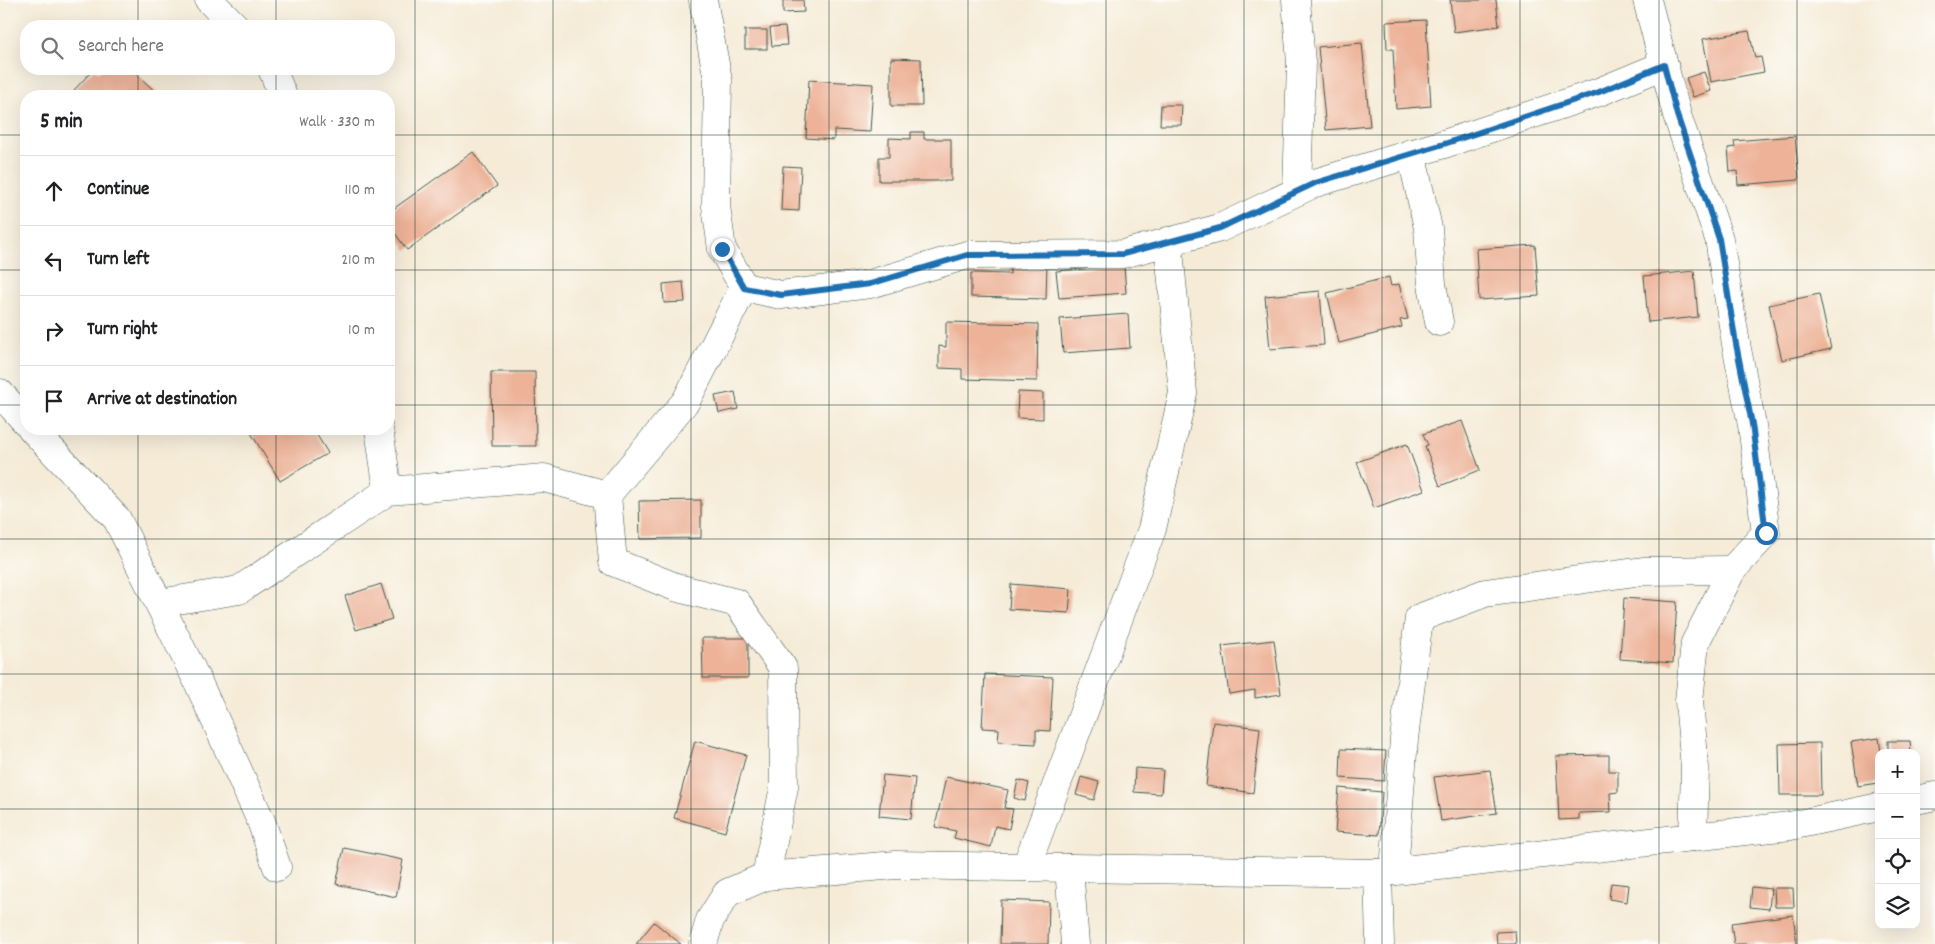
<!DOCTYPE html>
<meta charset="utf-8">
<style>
:root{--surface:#fff;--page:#f6f6f6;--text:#202124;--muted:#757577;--line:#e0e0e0}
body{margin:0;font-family:Dekko,sans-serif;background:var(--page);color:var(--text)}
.controls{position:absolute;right:15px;bottom:15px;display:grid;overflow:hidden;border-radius:10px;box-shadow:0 5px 20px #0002}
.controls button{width:45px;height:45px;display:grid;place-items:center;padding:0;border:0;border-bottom:1px solid var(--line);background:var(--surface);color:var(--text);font:25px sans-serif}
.stop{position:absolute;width:15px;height:15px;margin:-11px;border:4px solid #1f6fb2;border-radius:50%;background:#fff}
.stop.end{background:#1f6fb2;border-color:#fff;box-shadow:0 1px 5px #0008}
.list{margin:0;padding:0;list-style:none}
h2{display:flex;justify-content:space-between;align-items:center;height:65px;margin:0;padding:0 20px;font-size:21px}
h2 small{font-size:16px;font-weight:400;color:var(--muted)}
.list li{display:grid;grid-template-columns:32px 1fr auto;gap:15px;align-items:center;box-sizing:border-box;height:70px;padding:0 20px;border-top:1px solid var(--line)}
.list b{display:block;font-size:19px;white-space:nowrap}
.list em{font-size:16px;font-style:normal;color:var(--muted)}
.icon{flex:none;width:28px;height:28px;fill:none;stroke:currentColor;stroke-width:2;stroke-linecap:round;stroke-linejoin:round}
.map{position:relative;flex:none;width:1935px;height:944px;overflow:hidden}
.search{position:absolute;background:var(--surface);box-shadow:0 5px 20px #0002;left:20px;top:20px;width:375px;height:55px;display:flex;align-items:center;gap:12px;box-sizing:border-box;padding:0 18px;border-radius:20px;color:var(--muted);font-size:19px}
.panel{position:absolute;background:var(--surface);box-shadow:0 5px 20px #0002;left:20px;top:90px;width:375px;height:345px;border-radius:20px}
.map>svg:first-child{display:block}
.building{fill:#edb298}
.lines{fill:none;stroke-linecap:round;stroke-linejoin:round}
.street-casing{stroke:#3f574c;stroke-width:29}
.street{stroke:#fff;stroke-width:28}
.route{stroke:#1f6fb2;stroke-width:6}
.grid{fill:none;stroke:#1f3d34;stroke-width:1;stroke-opacity:0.55}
</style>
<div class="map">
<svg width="1935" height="944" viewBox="0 0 1935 944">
<rect width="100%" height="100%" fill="#fdfcf7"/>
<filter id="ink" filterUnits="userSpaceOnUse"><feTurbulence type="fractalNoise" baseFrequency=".02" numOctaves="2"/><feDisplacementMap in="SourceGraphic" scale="10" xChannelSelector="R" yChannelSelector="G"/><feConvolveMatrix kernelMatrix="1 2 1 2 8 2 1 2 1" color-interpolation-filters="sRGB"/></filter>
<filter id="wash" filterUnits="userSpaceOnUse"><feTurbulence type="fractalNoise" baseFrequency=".0096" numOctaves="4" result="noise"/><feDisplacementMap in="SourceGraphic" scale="20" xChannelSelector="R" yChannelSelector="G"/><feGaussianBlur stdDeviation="1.12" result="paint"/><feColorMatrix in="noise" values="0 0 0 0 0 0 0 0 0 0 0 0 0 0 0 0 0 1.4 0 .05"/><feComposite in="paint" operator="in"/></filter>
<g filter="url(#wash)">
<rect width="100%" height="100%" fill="#f5ebd7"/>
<g id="blocks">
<g class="building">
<path d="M783,0h20l1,12 -21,1z"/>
<path d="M1450,0h46l3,26 -45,6z"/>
<path d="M1426,20l5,86 -35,3 -3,-60h-6l-1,-27z"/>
<path d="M785,27l2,18 -15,1 -2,-18z"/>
<rect x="745" y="30" width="22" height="19"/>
<path d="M1749,31l6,27 6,-1 3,15 -53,10 -8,-43z"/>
<path d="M1362,43l8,83 -44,4 -8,-83z"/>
<path d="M891,58l30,1 1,47h-31z"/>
<path d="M94,69l4,4 4,-4h29l29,27h-79l-7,-6z"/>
<path d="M1704,72l7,19 -18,6 -7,-19z"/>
<path d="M809,80l64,4 -3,48 -36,-2v10l-28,-2z"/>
<path d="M1161,105h21l-1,20h-21z"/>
<path d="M911,132h13v7h27v42h-72v-24h10v-19l22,1z"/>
<path d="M1795,136l4,44 -61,5 -1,-14 -7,1 -2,-24 7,-1 -1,-6z"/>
<path d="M473,152l24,34 -90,64 -18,-25v-13z"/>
<path d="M783,166l18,1 -2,44 -18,-1z"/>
<path d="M1535,245l4,51 -60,4 -3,-51z"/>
<path d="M1010,261l37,1 -1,37 -75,-2v-24l39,1z"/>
<path d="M1124,266l2,27 -67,5 -3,-27z"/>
<path d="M1694,271l4,46 -50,5 -4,-46z"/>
<path d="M1389,277l2,9 8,-2 9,35 -8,1 2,7 -63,16 -12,-50z"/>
<path d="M683,282l2,20 -21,1 -1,-19z"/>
<path d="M1320,291l4,54 -54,4 -5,-53z"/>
<path d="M1819,294l12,55 -49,11 -13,-55z"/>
<path d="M1128,314l2,34 -67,5 -3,-34z"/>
<path d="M946,322l92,2 -1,57 -75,-2v-10l-23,-1v-22l7,1z"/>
<path d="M491,372h44l1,74h-44z"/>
<path d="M735,392l3,17 -19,4 -4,-17z"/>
<path d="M1018,392l25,1v26l-26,-1z"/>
<path d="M1462,421l18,49 -40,16 -15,-40 3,-1 -5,-11z"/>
<path d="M258,429h55l15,24 -48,28 -29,-48z"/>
<path d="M1407,444l17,46 -50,18 -17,-46z"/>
<path d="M701,500v38l-61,1 -1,-38z"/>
<path d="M381,584l11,35 -36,11 -11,-34z"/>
<path d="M1011,584l60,5 -2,24 -60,-4z"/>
<path d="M1624,598l53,4 -4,61 -53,-4z"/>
<path d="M702,638h46v40h-45z"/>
<path d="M1274,640l7,54 -26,4v-8l-26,4 -7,-48z"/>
<path d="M985,674l68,3 -3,54 -14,-1v14l-38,-2 1,-13 -17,-1z"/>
<path d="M1213,722l47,6 -7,65 -47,-7z"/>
<path d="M1879,738l2,15h-2v30l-21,3 -7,-44z"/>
<path d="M695,741l51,14 -21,77 -51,-14z"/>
<path d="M1888,741h22l1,12h-23z"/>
<path d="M1820,743l1,52h-41l-1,-51z"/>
<path d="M1341,749l45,2 -2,30 -44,-3z"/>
<path d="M1609,755v16h9v21l-8,1 1,19 -32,1v6l-20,1 -3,-64z"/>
<path d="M1135,768l28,2 -2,24 -27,-2z"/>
<path d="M1490,770l7,43 -56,8 -7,-44z"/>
<path d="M883,775l32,3 -4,41 -32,-3z"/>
<path d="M946,777l62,13 -4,18 9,1 -4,20 -14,-3 -4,21 -37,-9 2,-7 -21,-4z"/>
<path d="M1081,777l18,5 -5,18 -18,-5z"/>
<path d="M1018,780l11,3 -4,18 -11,-3z"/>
<path d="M1339,788l43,4 -3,43 -44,-3z"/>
<path d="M344,848l59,12 -7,37 -60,-13z"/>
<path d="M1611,883l18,2 -2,17 -18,-3z"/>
<path d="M1752,887l19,2 -2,20 -19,-2z"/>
<path d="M1774,888h19l1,19h-19z"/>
<path d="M1001,900l48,2 -1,42h-48z"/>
<path d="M1793,915l4,29h-63l-3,-21z"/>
<path d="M654,922l27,22h-45z"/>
<path d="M1515,931l1,13h-19l-1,-12z"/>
</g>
</g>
</g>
<g filter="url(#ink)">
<use href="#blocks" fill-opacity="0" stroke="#3f574c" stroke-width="1"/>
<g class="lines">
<g class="street-casing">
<g id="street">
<path d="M209,0l26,26"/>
<path d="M703,0l15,80 -2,126 6,43 22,38 37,8 89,-11 97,-29 156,-1 97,-26 95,-45 132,-40 152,-51 65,-27"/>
<path d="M1296,0l5,63 -4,128"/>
<path d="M1647,0l30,115 42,124 17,105 16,81 14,108 -34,37 -37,73 -6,58 6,67 -2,69"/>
<path d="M272,69l11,27"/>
<path d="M1411,153l17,75 4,56 7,38"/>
<path d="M0,393l26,29"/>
<path d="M32,429l85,90 80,161 64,141 16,46"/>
<path d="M379,429l9,62"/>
<path d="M607,495l79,-94 58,-114"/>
<path d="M159,603l80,-13 149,-99 156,-13 63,17 6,67 65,26 59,15 46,65 1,119 -18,89"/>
<path d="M1916,800l19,-4"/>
<path d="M1026,867l126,-338 31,-136 -15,-152"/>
<path d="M1069,868l6,76"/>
<path d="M1394,871l10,-132 15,-121 66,-25 158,-22 89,-1"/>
<path d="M1378,873l2,71"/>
<path d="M703,944l7,-24 17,-27 39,-17 130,-11 482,8 412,-47 89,-19"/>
</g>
</g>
<use href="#street" class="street"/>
</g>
</g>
<g class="lines" filter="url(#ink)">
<path class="route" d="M722,249l22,39 37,7 89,-11 97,-29 156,-1 97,-26 95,-45 132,-40 152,-51 65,-27 13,50 42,124 17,105 16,80 14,109"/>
</g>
<path class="grid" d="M138,0v26M276,0v26M415,0v944M553,0v944M691,0v944M829,0v944M968,0v944M1106,0v944M1244,0v944M1382,0v944M1520,0v944M1659,0v944M1797,0v944M138,69v27M276,69v27M0,135h26M389,135h1546M0,270h26M389,270h1546M0,405h26M389,405h1546M138,429v515M276,429v515M0,539h1935M0,674h1935M0,809h1879M1916,809h19"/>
</svg>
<div class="controls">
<button>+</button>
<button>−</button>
<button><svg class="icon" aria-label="locate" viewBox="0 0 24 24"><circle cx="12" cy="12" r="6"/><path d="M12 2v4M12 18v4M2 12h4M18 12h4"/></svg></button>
<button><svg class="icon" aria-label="layers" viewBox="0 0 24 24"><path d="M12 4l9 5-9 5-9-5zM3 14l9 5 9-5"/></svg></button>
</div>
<div class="stop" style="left:1766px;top:533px"></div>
<div class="stop end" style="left:722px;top:249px"></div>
<div class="search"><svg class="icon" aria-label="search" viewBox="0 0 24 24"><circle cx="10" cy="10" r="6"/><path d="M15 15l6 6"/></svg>Search here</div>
<section class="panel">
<h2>5 min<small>Walk · 330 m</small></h2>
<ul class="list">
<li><svg class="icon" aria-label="ahead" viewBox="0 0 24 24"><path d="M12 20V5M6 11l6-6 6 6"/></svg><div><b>Continue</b></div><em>110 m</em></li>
<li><svg class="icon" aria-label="left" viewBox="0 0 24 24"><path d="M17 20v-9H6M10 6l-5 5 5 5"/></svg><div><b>Turn left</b></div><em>210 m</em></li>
<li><svg class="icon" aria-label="right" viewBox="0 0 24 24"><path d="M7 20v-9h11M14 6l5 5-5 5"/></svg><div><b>Turn right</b></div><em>10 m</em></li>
<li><svg class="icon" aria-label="arrive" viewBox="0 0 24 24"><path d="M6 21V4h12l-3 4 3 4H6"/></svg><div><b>Arrive at destination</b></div></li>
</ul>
</section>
</div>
